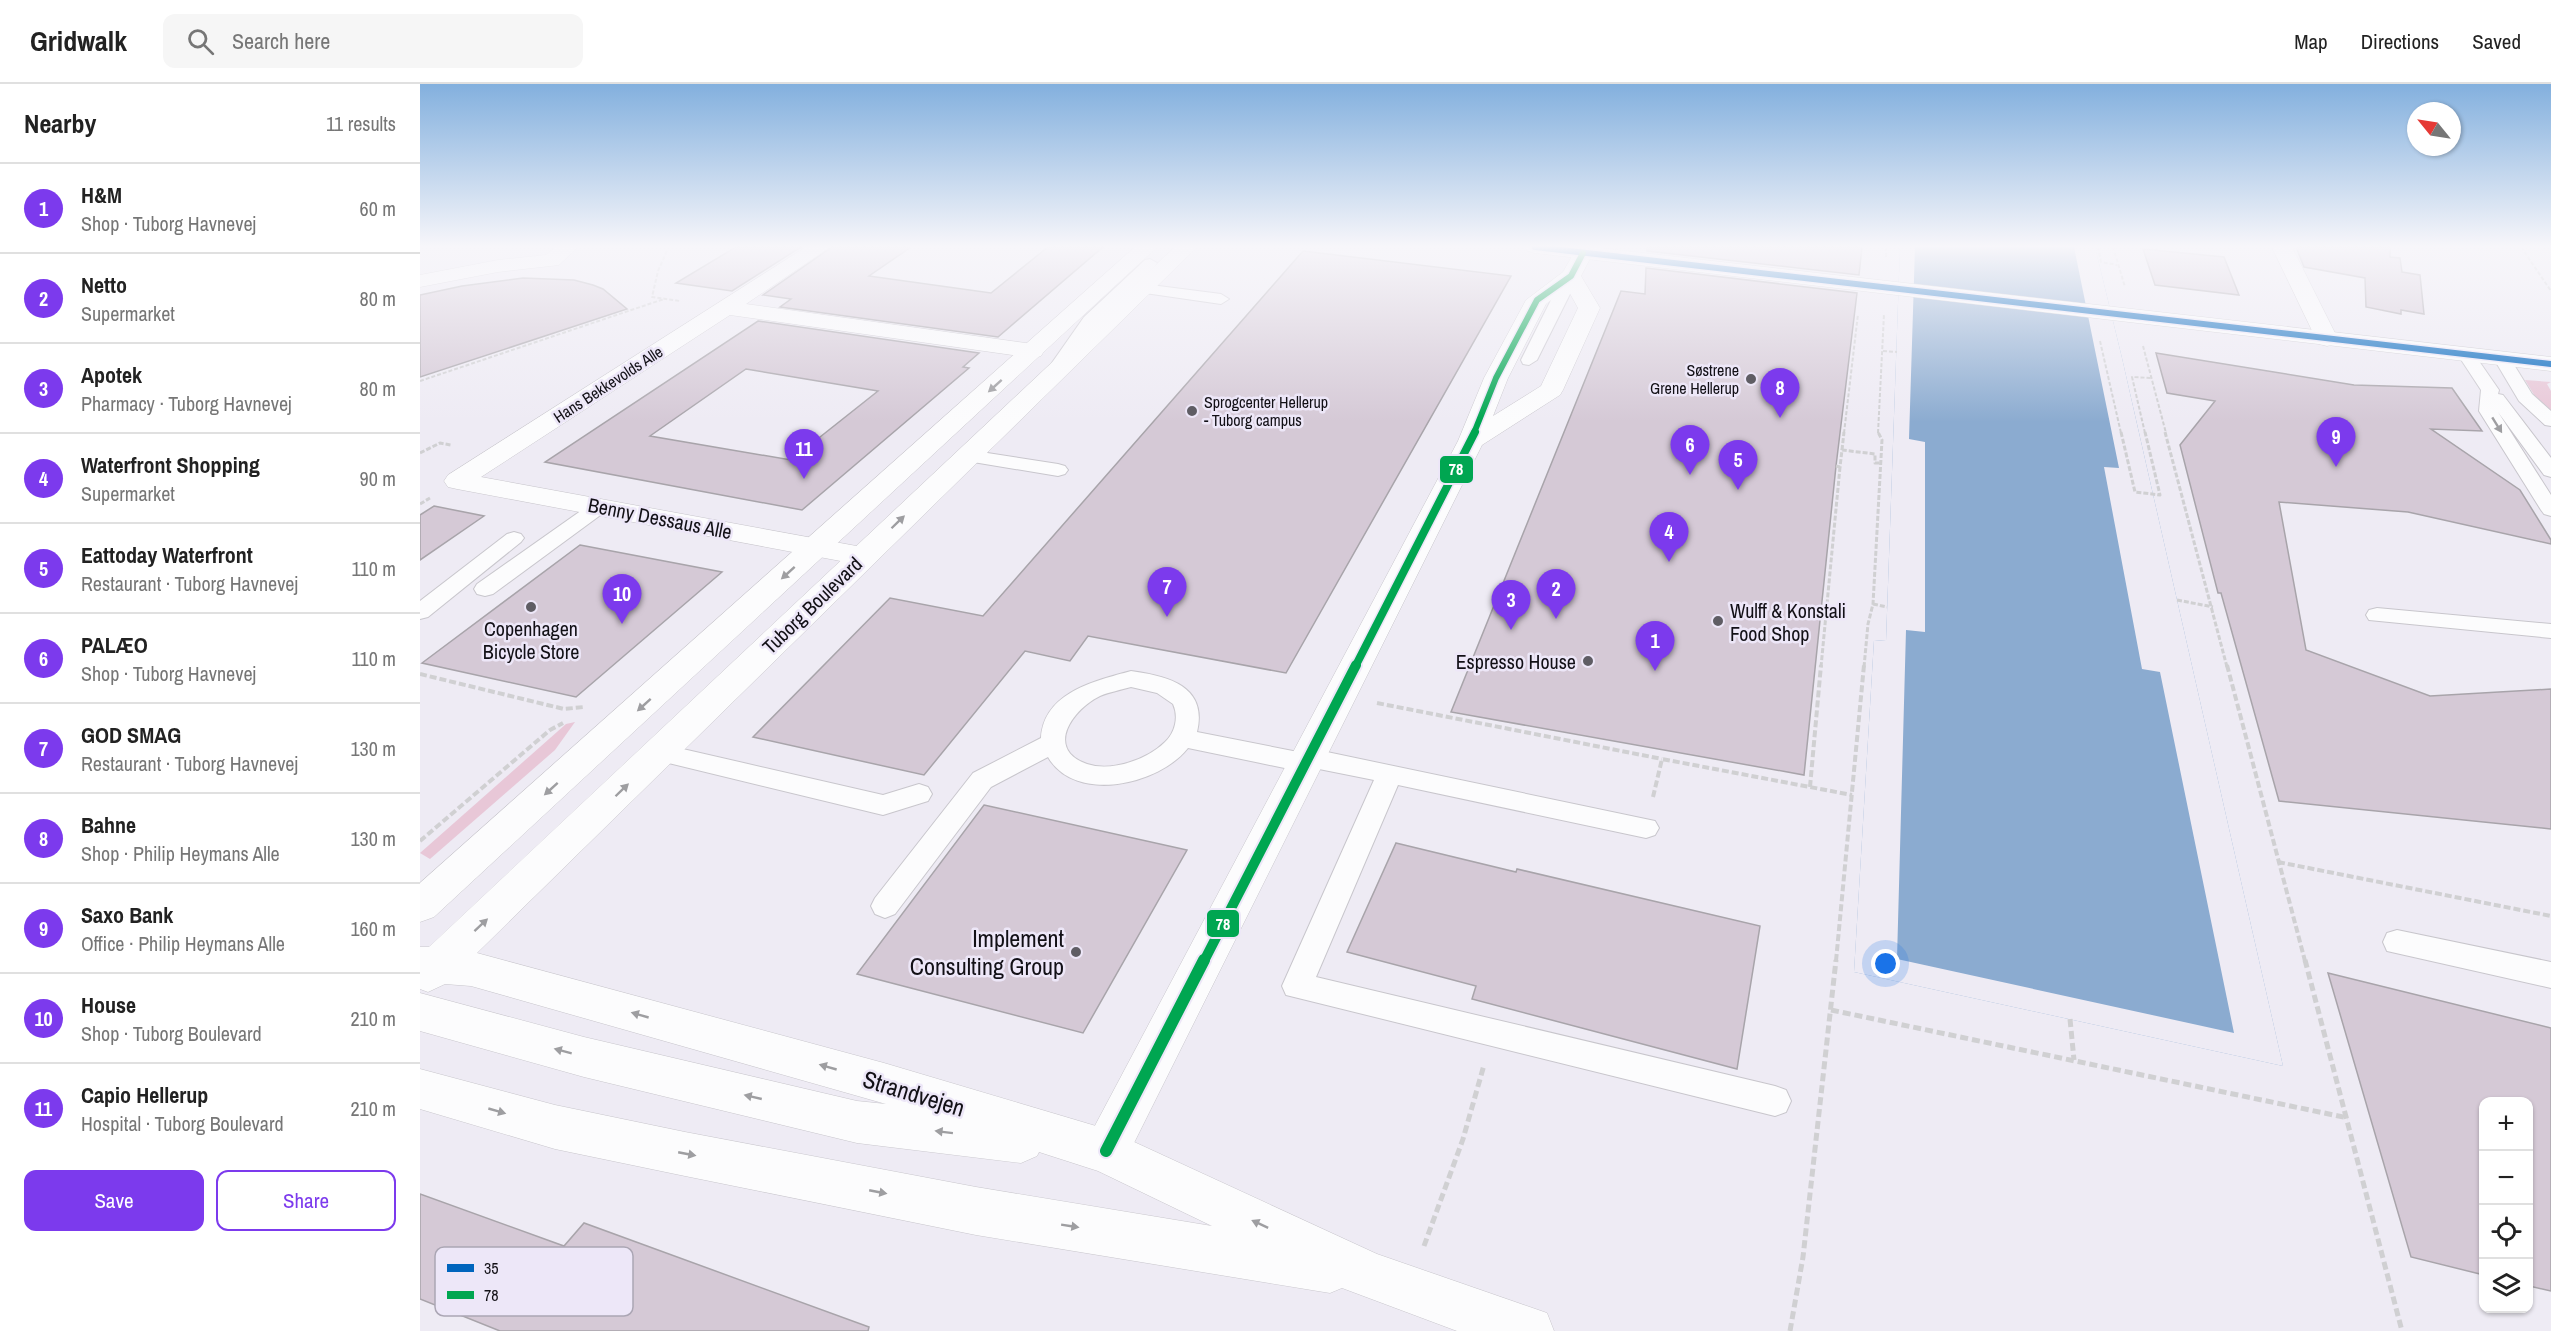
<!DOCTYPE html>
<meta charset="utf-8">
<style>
:root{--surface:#fff;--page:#f6f6f6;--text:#222;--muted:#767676;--line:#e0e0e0;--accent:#7c3aed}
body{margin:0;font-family:"Archivo Narrow",sans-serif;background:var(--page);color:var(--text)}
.controls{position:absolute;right:18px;bottom:18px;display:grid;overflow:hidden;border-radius:12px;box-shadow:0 2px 4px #0004}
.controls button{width:54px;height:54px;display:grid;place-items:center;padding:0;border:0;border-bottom:2px solid var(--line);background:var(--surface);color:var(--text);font:30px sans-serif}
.compass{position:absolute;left:1987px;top:18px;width:54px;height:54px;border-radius:50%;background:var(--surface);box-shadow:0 2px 4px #0004;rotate:300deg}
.you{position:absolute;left:1466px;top:880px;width:21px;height:21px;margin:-15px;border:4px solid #fff;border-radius:50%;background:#1a73e8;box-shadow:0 0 0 9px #1a73e833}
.badge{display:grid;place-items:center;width:39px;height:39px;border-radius:50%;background:var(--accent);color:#fff;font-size:20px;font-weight:700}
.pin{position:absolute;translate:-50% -50px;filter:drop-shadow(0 2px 3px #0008)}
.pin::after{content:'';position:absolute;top:32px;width:21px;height:18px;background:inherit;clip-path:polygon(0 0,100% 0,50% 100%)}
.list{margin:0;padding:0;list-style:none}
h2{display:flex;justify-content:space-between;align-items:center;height:78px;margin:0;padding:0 24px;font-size:26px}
h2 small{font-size:20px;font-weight:400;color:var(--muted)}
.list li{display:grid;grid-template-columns:39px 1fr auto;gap:18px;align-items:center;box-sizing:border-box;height:90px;padding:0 24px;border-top:2px solid var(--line)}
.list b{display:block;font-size:22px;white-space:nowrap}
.list p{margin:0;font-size:20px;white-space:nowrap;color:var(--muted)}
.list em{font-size:20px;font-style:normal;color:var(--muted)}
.actions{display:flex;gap:12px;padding:18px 24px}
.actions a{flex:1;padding:14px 0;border:2px solid var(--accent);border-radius:12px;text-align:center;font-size:21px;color:var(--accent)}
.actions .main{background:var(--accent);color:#fff}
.icon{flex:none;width:33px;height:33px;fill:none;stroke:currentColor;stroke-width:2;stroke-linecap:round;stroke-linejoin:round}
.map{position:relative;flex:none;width:2131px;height:1247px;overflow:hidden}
header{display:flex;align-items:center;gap:36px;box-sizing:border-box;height:84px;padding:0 30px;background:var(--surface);border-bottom:2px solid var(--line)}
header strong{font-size:28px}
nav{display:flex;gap:33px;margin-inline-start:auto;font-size:21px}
.search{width:420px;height:54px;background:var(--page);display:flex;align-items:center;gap:15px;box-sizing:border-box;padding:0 21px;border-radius:12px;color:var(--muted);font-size:22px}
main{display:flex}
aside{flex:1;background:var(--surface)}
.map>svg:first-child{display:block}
.green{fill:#e8c7d7}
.water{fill:#8babd0}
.pier{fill:#eeebf4}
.building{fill:#d5c9d6;stroke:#a8a4aa;stroke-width:1.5;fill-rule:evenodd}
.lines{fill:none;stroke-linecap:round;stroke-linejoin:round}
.service-casing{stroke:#c8c6cc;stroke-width:2}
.minor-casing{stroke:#c8c6cc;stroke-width:1}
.tertiary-casing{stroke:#c8c6cc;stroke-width:1}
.path-far3{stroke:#d0d0d2;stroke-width:2;stroke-dasharray:4 2;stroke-linecap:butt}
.path-far2{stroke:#d0d0d2;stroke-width:3;stroke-dasharray:5 2;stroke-linecap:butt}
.path-far1{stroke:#d0d0d2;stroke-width:4;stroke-dasharray:7 3;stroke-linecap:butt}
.path{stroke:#d0d0d2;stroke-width:5;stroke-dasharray:8 4;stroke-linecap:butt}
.service{fill:#fcfcfd;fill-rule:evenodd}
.minor{fill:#fcfcfd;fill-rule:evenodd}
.tertiary{fill:#fcfcfd;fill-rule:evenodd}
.bus-1-casing{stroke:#ede7f8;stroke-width:9}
.bus-2-far3-casing{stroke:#ede7f8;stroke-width:9}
.bus-2-far2-casing{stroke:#ede7f8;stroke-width:11}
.bus-2-far1-casing{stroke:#ede7f8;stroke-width:14}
.bus-2-casing{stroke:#ede7f8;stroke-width:16}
.bus-1{stroke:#0065bd;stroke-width:6}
.bus-2-far3{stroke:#00a651;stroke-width:6}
.bus-2-far2{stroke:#00a651;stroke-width:8}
.bus-2-far1{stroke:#00a651;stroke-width:10}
.bus-2{stroke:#00a651;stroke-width:12}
.oneway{fill:#9e9ea1}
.poi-dot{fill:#5f5d64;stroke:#ede7f8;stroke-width:2}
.labels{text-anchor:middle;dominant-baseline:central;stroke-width:5;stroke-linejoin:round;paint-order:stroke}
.far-poi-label{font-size:16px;fill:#121016;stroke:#ede7f8;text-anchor:end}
.far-street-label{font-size:16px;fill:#121016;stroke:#ede7f8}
.street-label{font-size:20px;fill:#121016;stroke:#ede7f8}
.poi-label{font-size:20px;fill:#121016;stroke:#ede7f8;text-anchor:start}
.near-poi-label{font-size:24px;fill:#121016;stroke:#ede7f8;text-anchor:end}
.near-street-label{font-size:24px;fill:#121016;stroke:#ede7f8}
.key{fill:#ede7f8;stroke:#aba6b4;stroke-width:1.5}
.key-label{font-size:16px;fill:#121016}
.line-badge{stroke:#ede7f8;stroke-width:2}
.badge-label{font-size:16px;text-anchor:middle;font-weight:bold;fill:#fff}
</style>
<header>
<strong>Gridwalk</strong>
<div class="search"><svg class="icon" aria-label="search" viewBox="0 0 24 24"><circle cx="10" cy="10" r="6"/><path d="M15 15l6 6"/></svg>Search here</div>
<nav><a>Map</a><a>Directions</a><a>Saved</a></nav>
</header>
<main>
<aside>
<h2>Nearby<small>11 results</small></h2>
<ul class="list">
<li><span class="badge">1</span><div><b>H&amp;M</b><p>Shop · Tuborg Havnevej</p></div><em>60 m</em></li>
<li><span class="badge">2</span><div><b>Netto</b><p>Supermarket</p></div><em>80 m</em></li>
<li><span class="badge">3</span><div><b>Apotek</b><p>Pharmacy · Tuborg Havnevej</p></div><em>80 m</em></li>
<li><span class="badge">4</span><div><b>Waterfront Shopping</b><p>Supermarket</p></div><em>90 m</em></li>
<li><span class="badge">5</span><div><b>Eattoday Waterfront</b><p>Restaurant · Tuborg Havnevej</p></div><em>110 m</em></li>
<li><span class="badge">6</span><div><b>PALÆO</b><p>Shop · Tuborg Havnevej</p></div><em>110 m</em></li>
<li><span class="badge">7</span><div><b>GOD SMAG</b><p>Restaurant · Tuborg Havnevej</p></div><em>130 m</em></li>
<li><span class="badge">8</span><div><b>Bahne</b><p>Shop · Philip Heymans Alle</p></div><em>130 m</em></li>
<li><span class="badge">9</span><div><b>Saxo Bank</b><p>Office · Philip Heymans Alle</p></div><em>160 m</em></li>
<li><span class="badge">10</span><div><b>House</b><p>Shop · Tuborg Boulevard</p></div><em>210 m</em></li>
<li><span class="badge">11</span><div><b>Capio Hellerup</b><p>Hospital · Tuborg Boulevard</p></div><em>210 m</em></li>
</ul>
<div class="actions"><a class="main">Save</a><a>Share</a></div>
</aside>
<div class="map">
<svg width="2131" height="1247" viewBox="0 0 2131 1247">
<rect width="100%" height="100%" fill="#eeebf4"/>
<g class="green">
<path d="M2105,296l26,2 -4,2 4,7v21l-15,-14z"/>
<path d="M155,638l-20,28 -125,109 -10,-6 146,-129z"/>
</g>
<path class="water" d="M1480,163h195l27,111 161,708 -429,-94 20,-332 12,1z"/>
<path class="pier" d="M1480,163h15l-6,192 16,3v190l-19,-2 -9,329 337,74 -74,-361 -18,-3 -38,-202 15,1 -45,-221h21l27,111 161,708 -429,-94 20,-332 12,1z"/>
<g class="building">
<path d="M316,163h65l-69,44 -56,-8z"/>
<path d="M412,163h79l-42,29 122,17 57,-46h55l-105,90 -218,-30 11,-8 -28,-4z"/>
<path d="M1227,163h215l-3,28 -212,-24z"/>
<path d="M1876,163h94v10l10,1 2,14 18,3 4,39 -23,-4v4l-35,-7 -1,-29 -61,-11z"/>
<path d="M1723,165l81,8 15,38 -84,-10z"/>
<path d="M883,167l208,25 -225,397 -198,-37 -18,25 -45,-10 -101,124 -171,-38 137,-139 93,18z"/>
<path d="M1226,184l211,25 -21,173 -32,309 -353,-63 170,-421 24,3z"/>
<path d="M103,194l51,2 19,5 10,4 24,20 -207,68v-82l42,-9z"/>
<path d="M338,237l221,32 -16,14 6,1 -167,142 -257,-48zM326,285l132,22 -87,69 -141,-24z"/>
<path d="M1736,269l198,32 98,3 30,43 -51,-2 89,61 31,50v4l-143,-32 -129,-10 27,148 124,46 121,-7v140l-272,-28 -58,-208h-3l-38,-148 35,-44 -48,-8z"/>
<path d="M14,422l50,10 -64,44v-45z"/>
<path d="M160,461l142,27 -146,125 -154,-34z"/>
<path d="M564,721l203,45 -104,183 -226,-59z"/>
<path d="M976,759l120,29 1,-3 243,57 -23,143 -265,-70 4,-13 -129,-34z"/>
<path d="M1908,889l223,55v263l-22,-5v-185h-45v174l-73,-18z"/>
<path d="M0,1110l144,52 20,-23 285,104 -1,4h-368l-80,-32z"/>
</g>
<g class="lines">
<g class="service-casing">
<g id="service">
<path d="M730,175l7,4 -2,3 -59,57 -32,48h-12l-3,-4 35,-50 61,-57z"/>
<path d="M1151,187l8,5 -42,84 -8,5 -6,-1 -2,-4 42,-84z"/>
<path d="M723,200l78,10 8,5 -8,5 -83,-12 -3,-3z"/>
<path d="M2046,266l6,1 27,39 -1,4 5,1 48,63v19l-7,-2 -46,-63 53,83v21l-7,-2 -3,-4 -62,-99 2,-21 -23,-35z"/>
<path d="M2082,270l6,1 24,39 19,17v15l-6,-1 -26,-24 -25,-42z"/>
<path d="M548,366l90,14 7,2 3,4 -3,4 -7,2 -97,-16 -2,-4 2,-4z"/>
<path d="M179,417l7,2 3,4 -3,4 -113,83 -8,2 -8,-2 -3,-5 3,-5 115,-81z"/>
<path d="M94,448l7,2 3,4 -3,4 -93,75 -8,2v-18l87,-67z"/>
<path d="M1957,524l174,16v14l-182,-18 -3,-5 3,-5z"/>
<path d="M711,587c37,5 77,15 66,61l101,20 10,-4 347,73 4,7 -4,7 -9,3 -248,-53 -82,192 459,109 11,4 5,11 -5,11 -11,4 -489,-121 -4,-9 92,-206 -60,-12 -10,4 -116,-24c-29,37 -113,56 -140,9l-57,30 -96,127 -10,4 -10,-4 -4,-8 4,-8 98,-125 68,-35c3,-46 54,-57 90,-67zM711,603l26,6 16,11c6,13 2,29 -8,38 -18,18 -54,30 -78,22 -43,-15 -14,-55 13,-68 9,-4 21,-6 31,-9z"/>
<path d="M241,660l222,51 36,-11 9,3 4,7 -4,7 -45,14 -231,-56 -3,-6 3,-6z"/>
<path d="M1977,846l154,32v26l-164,-37 -4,-9 4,-9z"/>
</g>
</g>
<g class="minor-casing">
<g id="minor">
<path d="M136,163h22l-19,18 -61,7 -78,15v-12l78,-15 48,-5z"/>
<path d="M386,163h24l-84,57 287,40 8,2 3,5 -3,5 -8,2 -303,-43 -249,162 381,70 10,3 4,6 -4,6 -10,3 -405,-76 -9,-2 -4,-6 4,-6z"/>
<path d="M1165,163l5,2 3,4 -12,23 19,32 -37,82 -3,5 -78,50 -360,722 -16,6 -16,-6 -7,-16 7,-16 368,-694 26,-63 42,-78 37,-28 13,-23zM1147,204l11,20 -37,78 -48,30 15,-38 38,-74z"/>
<path d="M1852,163h20l46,92 -3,5 -8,2 -8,-2 -3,-5z"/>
</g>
</g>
<g class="tertiary-casing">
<g id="tertiary">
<path d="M715,163h22l-723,670 -14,5v-39z"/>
<path d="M755,163h22l-720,706 407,110 222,66 271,125 170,59 7,18h-97l-115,-43 -12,5 -354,-58 -291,-59 -130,-27 -135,-40v-40l135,36 130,27 291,55 236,39 -114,-55 -59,-19 -2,4 -16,7 -164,-20 -273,-66 -164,-46v-38l164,44 273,64 29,3 -415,-118 -26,-2 -17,8 -8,-3v-42h9z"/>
<path d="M1105,163h66l960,110v14l-1016,-118 -7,-2z"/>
</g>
</g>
<g class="path-far3">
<path d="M1466,163v12"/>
<path d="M1678,163l3,15 16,3"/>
<path d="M1693,163l12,40"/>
<path d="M2101,163l30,44"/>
<path d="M247,167l-9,20 -6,26 28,4"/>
<path d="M1680,257l21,92"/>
<path d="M1723,262l23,87"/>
<path d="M1463,267l14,1"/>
<path d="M0,297l244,-82"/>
<path d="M1424,349l14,-119"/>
<path d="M1458,349l6,-119"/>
<path d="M1725,349l-13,-56 20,1"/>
</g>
<g class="path-far2">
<path d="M1701,348l14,60 25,3 -15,-63"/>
<path d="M1745,348l62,235"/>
<path d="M1422,366l2,-18"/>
<path d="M0,369l20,-10 11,2"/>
<path d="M1416,382l4,1 2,-17 33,4v9h5"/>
<path d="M0,420l10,-6"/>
<path d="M1757,516l36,7"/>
<path d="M1453,520l14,3"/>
<path d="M1401,583l19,-200"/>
<path d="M1444,583l4,-43 5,-20 9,-164 -4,-8"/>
</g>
<g class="path-far1">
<path d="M1807,581l78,296"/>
<path d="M0,590l144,35 20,-2"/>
<path d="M957,619l285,56"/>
<path d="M1390,703l11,-122"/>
<path d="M1233,713l9,-38 190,36"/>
<path d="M0,757l130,-111 13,-7"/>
<path d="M1858,778l273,54"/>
<path d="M1416,877l28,-296"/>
</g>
<g class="path">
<path d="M1885,876l97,371"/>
<path d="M1411,926l517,108"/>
<path d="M1650,935l4,41"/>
<path d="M1004,1162l39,-107 21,-74"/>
<path d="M1370,1247l13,-74 33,-297"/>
</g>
<use href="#service" class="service"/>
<use href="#minor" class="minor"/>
<use href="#tertiary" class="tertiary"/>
<g class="bus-1-casing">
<path id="bus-1" d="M1115,163l1016,117"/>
</g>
<g class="bus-2-far3-casing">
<path id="bus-2-far3" d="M1054,349l22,-55 41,-78 34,-24 12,-23"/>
</g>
<g class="bus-2-far2-casing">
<path id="bus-2-far2" d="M935,583l120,-235"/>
</g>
<g class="bus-2-far1-casing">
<path id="bus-2-far1" d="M784,877l152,-296"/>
</g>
<g class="bus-2-casing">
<path id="bus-2" d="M686,1067l98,-191"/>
</g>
<use href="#bus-1" class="bus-1"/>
<use href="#bus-2-far3" class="bus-2-far3"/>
<use href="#bus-2-far2" class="bus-2-far2"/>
<use href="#bus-2-far1" class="bus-2-far1"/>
<use href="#bus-2" class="bus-2"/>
</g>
<defs><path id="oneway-solid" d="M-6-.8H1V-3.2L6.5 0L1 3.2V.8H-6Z" transform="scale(1.5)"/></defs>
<g class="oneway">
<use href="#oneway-solid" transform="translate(575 302) rotate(138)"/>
<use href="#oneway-solid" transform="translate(2077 341) rotate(58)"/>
<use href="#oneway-solid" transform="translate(478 438) rotate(-44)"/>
<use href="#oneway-solid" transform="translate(368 489) rotate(138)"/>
<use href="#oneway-solid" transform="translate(224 621) rotate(138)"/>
<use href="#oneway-solid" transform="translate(131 705) rotate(138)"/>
<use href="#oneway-solid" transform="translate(202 706) rotate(-44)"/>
<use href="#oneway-solid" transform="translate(61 841) rotate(-43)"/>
<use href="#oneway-solid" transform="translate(220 931) rotate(-164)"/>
<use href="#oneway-solid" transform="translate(143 967) rotate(-165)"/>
<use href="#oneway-solid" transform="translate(408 983) rotate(-164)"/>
<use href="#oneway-solid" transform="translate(333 1013) rotate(-167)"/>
<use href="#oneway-solid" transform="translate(77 1027) rotate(16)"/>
<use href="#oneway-solid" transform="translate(524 1048) rotate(-173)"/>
<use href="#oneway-solid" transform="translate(267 1070) rotate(11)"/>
<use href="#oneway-solid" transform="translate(458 1108) rotate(11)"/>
<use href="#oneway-solid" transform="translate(840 1140) rotate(-155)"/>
<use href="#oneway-solid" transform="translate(650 1142) rotate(9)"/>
</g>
<linearGradient id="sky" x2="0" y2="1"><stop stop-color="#83b0de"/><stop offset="0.48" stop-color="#f7f6fa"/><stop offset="1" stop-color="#f7f6fa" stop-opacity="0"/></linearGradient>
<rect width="2131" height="338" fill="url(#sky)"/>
<g class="poi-dot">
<circle cx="1331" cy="295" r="6"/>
<circle cx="772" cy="327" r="6"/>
<circle cx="111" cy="523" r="6"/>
<circle cx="1298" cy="537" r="6"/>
<circle cx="1168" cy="577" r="6"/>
<circle cx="656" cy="868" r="6"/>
</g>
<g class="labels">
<g class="far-poi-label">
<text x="1319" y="286">Søstrene<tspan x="1319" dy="18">Grene Hellerup</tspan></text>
<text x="784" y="318" text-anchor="start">Sprogcenter Hellerup<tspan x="784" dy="18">- Tuborg campus</tspan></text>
</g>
<g class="far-street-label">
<text transform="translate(188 300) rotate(-33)">Hans Bekkevolds Alle</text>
</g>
<g class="street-label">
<text transform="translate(240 434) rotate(11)">Benny Dessaus Alle</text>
<text transform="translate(392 521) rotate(-44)">Tuborg Boulevard</text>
</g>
<g class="poi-label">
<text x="1310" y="526">Wulff &amp; Konstali<tspan x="1310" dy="23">Food Shop</tspan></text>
<text x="111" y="544" text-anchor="middle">Copenhagen<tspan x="111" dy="23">Bicycle Store</tspan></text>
<text x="1156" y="577" text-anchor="end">Espresso House</text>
</g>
<g class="near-poi-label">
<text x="644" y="854">Implement<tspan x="644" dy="28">Consulting Group</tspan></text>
</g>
<g class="near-street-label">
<text transform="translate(494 1009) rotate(17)">Strandvejen</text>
</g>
</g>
<rect x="15" y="1163" width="198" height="69" rx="9" class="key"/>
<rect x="27" y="1180" width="27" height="8" fill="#0065bd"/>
<rect x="27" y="1207" width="27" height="8" fill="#00a651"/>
<g class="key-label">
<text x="64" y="1190">35</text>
<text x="64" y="1217">78</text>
</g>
<g class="line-badge">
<rect x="1019" y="371" width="35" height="29" rx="6" fill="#00a651"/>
<rect x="786" y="825" width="34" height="29" rx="6" fill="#00a651"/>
</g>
<g class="badge-label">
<text x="1036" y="391">78</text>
<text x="803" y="846">78</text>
</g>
</svg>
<div class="controls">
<button>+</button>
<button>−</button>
<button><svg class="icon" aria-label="locate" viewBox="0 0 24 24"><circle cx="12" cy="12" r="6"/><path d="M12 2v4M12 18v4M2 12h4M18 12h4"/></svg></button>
<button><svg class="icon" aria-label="layers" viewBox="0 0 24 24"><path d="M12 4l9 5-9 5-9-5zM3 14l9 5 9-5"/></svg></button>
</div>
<svg class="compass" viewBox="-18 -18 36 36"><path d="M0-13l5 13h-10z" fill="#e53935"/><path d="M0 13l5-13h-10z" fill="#767676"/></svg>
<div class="you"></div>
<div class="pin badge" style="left:1235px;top:587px">1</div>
<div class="pin badge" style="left:1136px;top:535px">2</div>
<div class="pin badge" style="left:1091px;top:546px">3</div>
<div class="pin badge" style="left:1249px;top:478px">4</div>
<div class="pin badge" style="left:1318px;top:406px">5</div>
<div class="pin badge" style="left:1270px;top:391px">6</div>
<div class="pin badge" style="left:747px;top:533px">7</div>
<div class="pin badge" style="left:1360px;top:334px">8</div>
<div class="pin badge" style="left:1916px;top:383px">9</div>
<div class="pin badge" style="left:202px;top:540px">10</div>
<div class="pin badge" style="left:384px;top:395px">11</div>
</div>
</main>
